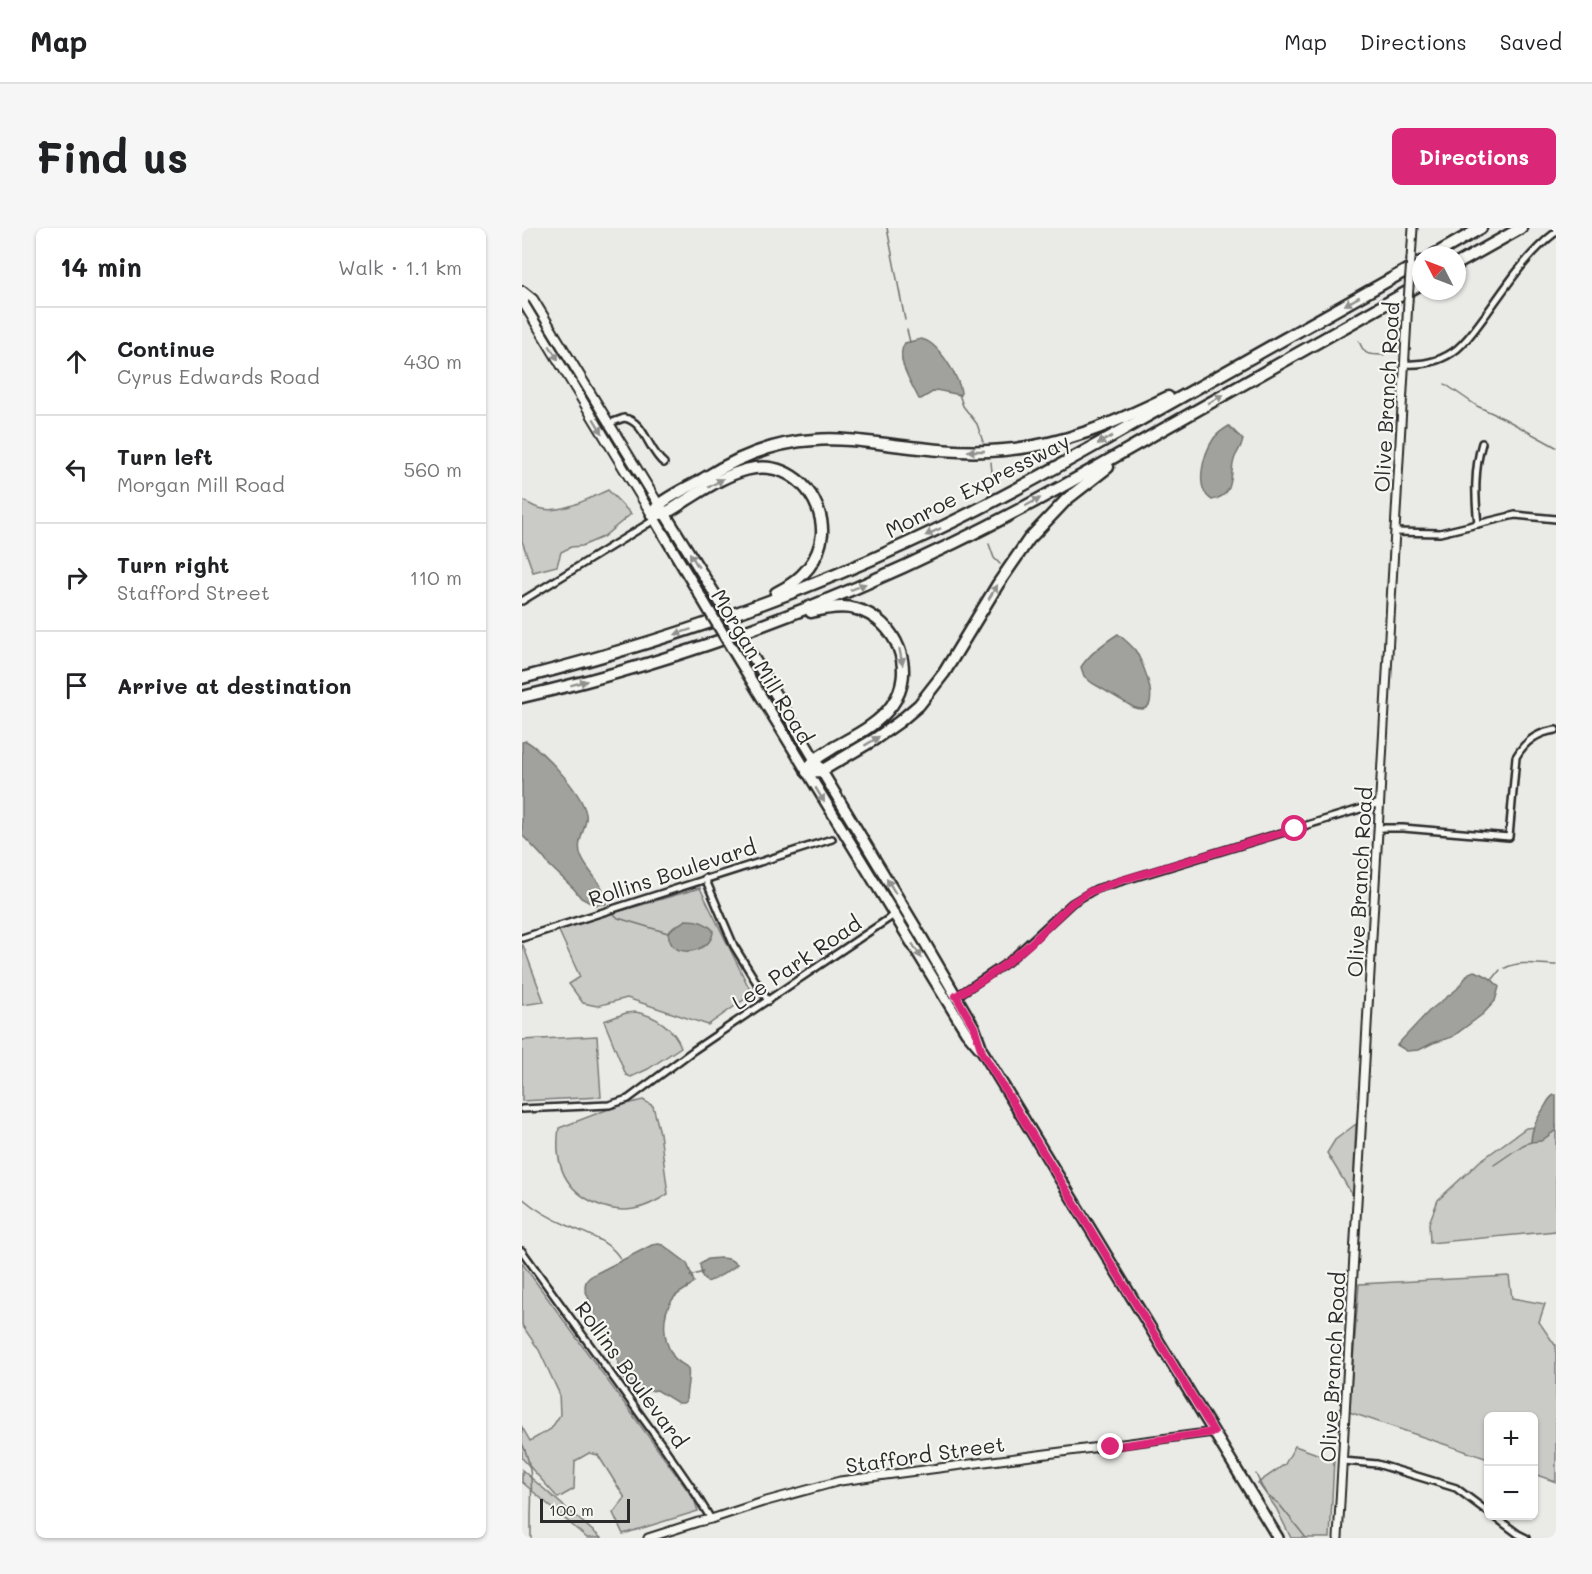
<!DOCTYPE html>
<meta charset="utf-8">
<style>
:root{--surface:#fff;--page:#f6f6f6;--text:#202124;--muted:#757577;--line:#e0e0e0;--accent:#db2777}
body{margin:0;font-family:Mali,sans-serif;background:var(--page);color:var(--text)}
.controls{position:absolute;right:18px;bottom:18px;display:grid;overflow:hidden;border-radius:9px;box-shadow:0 2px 4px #0004}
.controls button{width:54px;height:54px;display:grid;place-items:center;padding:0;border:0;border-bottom:2px solid var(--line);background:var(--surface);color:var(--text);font:30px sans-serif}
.compass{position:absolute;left:890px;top:18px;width:54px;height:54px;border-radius:50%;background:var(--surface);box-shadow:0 2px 4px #0004;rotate:312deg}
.scale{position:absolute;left:18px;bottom:15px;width:90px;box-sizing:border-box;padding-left:6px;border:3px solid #2b2b2b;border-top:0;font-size:16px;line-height:21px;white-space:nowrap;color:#2b2b2b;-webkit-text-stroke:4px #f6f6f2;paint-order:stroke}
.stop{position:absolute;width:18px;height:18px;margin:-14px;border:4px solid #db2777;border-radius:50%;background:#fff}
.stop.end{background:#db2777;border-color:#fff;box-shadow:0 2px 6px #0008}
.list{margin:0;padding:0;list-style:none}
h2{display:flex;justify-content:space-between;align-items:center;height:78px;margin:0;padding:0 24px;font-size:26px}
h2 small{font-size:20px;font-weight:400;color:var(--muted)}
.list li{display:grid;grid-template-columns:39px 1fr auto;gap:18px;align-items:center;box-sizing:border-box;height:108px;padding:0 24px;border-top:2px solid var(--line)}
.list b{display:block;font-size:22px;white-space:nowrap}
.list p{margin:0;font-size:20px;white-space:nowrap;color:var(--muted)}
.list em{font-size:20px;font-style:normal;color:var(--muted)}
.icon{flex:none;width:33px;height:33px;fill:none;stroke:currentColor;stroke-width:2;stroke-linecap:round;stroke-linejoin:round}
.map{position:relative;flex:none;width:1034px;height:1310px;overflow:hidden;border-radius:9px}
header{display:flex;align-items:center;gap:36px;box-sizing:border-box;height:84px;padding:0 30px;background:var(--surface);border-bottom:2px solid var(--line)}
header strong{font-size:28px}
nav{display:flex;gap:33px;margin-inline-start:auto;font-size:21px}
.intro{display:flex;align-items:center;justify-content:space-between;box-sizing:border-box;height:144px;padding:0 36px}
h1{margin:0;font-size:42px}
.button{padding:15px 27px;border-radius:9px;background:var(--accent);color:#fff;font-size:21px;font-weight:700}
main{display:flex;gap:36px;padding:0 36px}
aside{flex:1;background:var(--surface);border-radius:9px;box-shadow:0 2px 4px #0004}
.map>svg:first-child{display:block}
.green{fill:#cacac7;stroke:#7a7a79;stroke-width:1.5}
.water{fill:#a1a19e;stroke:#727270;stroke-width:1.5}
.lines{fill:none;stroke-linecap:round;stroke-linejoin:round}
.stream{stroke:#727270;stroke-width:1.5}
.minor-casing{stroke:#2b2b2b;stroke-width:10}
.tertiary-casing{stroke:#2b2b2b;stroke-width:11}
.secondary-casing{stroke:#2b2b2b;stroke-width:12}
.primary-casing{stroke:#2b2b2b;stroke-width:14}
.motorway-casing{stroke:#2b2b2b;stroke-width:15}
.minor{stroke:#f6f6f2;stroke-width:5}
.tertiary{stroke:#f6f6f2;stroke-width:7}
.secondary{stroke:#f6f6f2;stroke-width:8}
.primary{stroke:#f6f6f2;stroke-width:9}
.motorway{stroke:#f6f6f2;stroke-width:10}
.tertiary-bridge-casing{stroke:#2b2b2b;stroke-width:11;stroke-linecap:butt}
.primary-bridge-casing{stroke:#2b2b2b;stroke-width:14;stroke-linecap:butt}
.tertiary-bridge{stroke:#f6f6f2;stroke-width:7}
.primary-bridge{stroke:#f6f6f2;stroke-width:9}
.oneway{fill:#90908e}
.route{stroke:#db2777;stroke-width:8}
.labels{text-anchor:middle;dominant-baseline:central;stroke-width:4.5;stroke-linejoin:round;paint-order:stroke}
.street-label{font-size:21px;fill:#2b2b2b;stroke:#f6f6f2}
</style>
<header>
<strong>Map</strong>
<nav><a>Map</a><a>Directions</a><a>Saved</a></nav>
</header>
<div class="intro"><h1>Find us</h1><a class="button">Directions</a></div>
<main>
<aside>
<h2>14 min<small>Walk · 1.1 km</small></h2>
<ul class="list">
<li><svg class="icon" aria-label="ahead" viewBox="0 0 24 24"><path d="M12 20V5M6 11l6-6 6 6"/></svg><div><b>Continue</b><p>Cyrus Edwards Road</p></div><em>430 m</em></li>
<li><svg class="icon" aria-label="left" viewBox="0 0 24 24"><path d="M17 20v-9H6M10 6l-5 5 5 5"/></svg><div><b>Turn left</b><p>Morgan Mill Road</p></div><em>560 m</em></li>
<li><svg class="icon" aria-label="right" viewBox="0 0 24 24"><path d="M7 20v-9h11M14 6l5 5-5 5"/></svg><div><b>Turn right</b><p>Stafford Street</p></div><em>110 m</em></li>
<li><svg class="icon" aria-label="arrive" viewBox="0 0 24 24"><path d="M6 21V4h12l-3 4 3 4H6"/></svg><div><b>Arrive at destination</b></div></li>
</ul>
</aside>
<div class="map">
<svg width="1034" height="1310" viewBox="0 0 1034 1310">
<rect width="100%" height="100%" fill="#eaeae6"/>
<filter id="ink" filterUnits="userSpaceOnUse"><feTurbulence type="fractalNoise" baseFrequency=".0167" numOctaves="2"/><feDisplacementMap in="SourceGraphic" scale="12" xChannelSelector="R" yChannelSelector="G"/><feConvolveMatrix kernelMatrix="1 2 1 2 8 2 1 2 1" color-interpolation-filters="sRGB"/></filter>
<g filter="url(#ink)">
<g class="green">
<path d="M86,262l23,24 -28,23 -21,9 -11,1 -10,5 -4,14 -24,6 -11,-31v-41c5,2 11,7 17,8 20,7 51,-10 69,-18z"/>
<path d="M178,660l52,106 -44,31 -81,-27 -30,8 -14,-3 -14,-19 11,-7 -22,-48z"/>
<path d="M0,717h1l21,57 -22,3z"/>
<path d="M114,784c20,4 38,16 45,35l-33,22 -17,8 -5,-2 -22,-54 22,-8z"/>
<path d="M75,808l4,61 -79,4v-61z"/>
<path d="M121,872l10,6 7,27 8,61c-11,7 -22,13 -34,15 -12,2 -26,0 -37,-5 -33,-14 -43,-42 -38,-76l55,-21z"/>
<path d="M834,896l-3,72 -26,-43 8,-13z"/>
<path d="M1034,897v106l-126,12 -1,-20 9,-23 42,-39 46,-33z"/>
<path d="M0,1035l172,236 4,12 -75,23 -10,-21 12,-15 -27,-43 -9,-2 -14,8 -1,28 -16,9 -36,-40v-31l8,14 21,-12 9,-14 -1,-22 -20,-43 -17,-25z"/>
<path d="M987,1048l3,22 33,6 -6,18 16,23h1v137l-22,-8 -1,-58h-45v43l-139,-47 10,-128z"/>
<path d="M773,1218l39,14 -4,78h-39l-15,-30 -18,-25 27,-19z"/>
<path d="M0,1242l79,68h-14l-65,-56z"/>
</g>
<g class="water">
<path d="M399,111c16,2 41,41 40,56l-25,-5 -15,9h-2c-7,-15 -25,-41 -14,-56z"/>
<path d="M707,198l14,14c-2,7 -5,11 -8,17 -7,17 3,37 -23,43 -19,-12 -8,-47 2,-62 4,-5 10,-9 15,-12z"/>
<path d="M596,406c6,5 12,10 17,16 8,12 32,70 -2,57l-41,-24 -8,-7 -3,-9c9,-14 23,-24 37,-33z"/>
<path d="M4,513c17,9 64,59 60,79 -2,13 -10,23 -5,36 7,18 26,29 25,48l-12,1 -13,-7 -7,-9 -25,-24 -6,-8 -21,-22v-93z"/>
<path d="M164,692c11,0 19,2 27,10 1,18 -27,27 -39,17 -4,-3 -5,-9 -6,-14l6,-6z"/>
<path d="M952,743c11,3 18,7 25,16l-4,14 -12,13 -31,23 -19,6 -14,7 -12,1 -10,-6 32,-34 28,-22 12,-16z"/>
<path d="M1032,867h2v35l-15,11 -10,1c1,-17 6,-22 14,-36 3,-5 4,-8 9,-11z"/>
<path d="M136,1016l5,1 24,18 7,19c-6,8 -17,10 -22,18 -11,16 -9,40 1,56 4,6 10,8 15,12 2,8 -2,23 -2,33l-3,2h-5l-21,-13 -18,3 -7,-2 -7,-11 -12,-31 -15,-27 -13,-33c0,-8 2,-10 8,-14l59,-30z"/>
<path d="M198,1030l9,1 8,5c-4,5 -23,16 -30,18l-5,-6 -2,-12 8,-5z"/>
</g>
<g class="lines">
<g class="stream">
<path d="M365,0l18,92"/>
<path d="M385,102l3,12"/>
<path d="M837,113c6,16 10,13 25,14"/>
<path d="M923,156l32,22 28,13 51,28"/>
<path d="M437,166l4,12 14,18 6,18"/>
<path d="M469,234l2,21"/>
<path d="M467,316l5,14 6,6"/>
<path d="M92,686l4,4 50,15"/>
<path d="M983,740c16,-8 34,-3 51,-3"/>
<path d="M971,751l7,-9"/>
<path d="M972,937l29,-20 8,-3"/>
<path d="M0,970c14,12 32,22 49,29 18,8 40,15 50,33"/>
<path d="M168,1048l13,-4"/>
<path d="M0,1215c11,23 10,46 9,71 0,8 0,16 0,24"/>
<path d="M734,1246l6,13 6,9 11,8 27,34"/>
</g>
<g class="minor-casing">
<g id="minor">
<path d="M883,136c19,1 37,-3 52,-15 12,-10 21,-24 30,-36 21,-29 40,-59 69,-81"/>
<path d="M88,195l14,-5c21,3 24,33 40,45"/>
<path d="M956,296c-3,-27 -4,-54 4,-81"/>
<path d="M873,304l45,1 75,-18 41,4"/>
<path d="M0,373l132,-81"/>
<path d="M856,600h25l106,9 7,-80c9,-16 22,-25 40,-27"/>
<path d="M183,650l29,68 34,55"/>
<path d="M0,710l310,-99"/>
<path d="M432,770l54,-36 64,-59 24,-14 284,-86"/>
<path d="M0,881l87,-4 19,-6 66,-49 200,-135"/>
<path d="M0,1023l143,198 27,39 19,31"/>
<path d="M821,1233l34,3 79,24 32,24"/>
<path d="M972,1288l24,18 8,4"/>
</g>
</g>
<g class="tertiary-casing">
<g id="tertiary">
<path d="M889,31l2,-31"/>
<path d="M126,1310l50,-16 13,-3 52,-17 77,-21 374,-49"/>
<path d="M816,1310l70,-1237"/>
</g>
</g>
<g class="secondary-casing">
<g id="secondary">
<path d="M1,63l10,8 126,206"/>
<path d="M2,65v11l128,211"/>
</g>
</g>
<g class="primary-casing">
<g id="primary">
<path d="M140,281l61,98"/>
<path d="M130,287l58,97"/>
<path d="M222,414l177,294 53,91 7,19"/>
<path d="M209,419l235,385 17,20 295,486"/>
</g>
</g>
<g class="motorway-casing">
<g id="motorway">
<path d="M912,27l47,-27"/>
<path d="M935,36l64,-36"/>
<path d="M130,287c2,-3 4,-8 8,-11 11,-9 29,-17 43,-25 33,-21 71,-37 111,-39 24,-2 48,1 72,4 39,5 79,10 118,6 61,-5 110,-27 164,-53"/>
<path d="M130,287c4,0 9,-1 13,-2 7,-3 14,-8 20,-12 36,-22 78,-53 117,-17 13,13 21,32 20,50 -3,28 -22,47 -46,59"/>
<path d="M0,450c133,-34 262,-77 386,-135 84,-38 163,-84 243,-129 90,-50 180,-101 270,-152"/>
<path d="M0,469c149,-34 295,-87 432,-154 70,-34 138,-73 206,-112 87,-49 174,-98 261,-147"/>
<path d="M285,544l14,-1 54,-32 24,-17 20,-17 25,-32 54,-89 31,-45 38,-40 41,-32"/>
<path d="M285,544c2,-3 4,-8 7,-11 5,-5 13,-9 19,-13 21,-12 45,-23 59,-43 25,-34 5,-85 -36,-96 -15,-4 -30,-1 -45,3"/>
</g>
</g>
<use href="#minor" class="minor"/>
<use href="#tertiary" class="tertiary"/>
<use href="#secondary" class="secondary"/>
<use href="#primary" class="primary"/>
<use href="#motorway" class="motorway"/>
<g class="tertiary-bridge-casing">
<path id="tertiary-bridge" d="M886,73l3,-42"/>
</g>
<g class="primary-bridge-casing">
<g id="primary-bridge">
<path d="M201,379l21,35"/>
<path d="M188,384l21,35"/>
</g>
</g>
<use href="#tertiary-bridge" class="tertiary-bridge"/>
<use href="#primary-bridge" class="primary-bridge"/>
</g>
<defs><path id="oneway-solid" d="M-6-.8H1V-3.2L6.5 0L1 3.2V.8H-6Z" transform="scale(1.5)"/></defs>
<g class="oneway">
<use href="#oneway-solid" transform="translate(830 73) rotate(151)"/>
<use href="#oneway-solid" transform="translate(32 125) rotate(59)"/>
<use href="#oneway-solid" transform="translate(694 171) rotate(-29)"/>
<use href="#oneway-solid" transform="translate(76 198) rotate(59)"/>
<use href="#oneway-solid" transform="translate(583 212) rotate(151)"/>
<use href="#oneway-solid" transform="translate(454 223) rotate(180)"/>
<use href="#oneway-solid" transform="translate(194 255) rotate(-30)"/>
<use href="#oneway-solid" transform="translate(511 274) rotate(-28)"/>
<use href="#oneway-solid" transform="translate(411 304) rotate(154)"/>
<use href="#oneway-solid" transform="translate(172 332) rotate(-121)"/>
<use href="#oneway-solid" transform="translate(336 359) rotate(-23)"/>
<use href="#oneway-solid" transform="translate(471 364) rotate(-59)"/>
<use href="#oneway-solid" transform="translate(161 404) rotate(162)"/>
<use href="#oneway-solid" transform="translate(379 429) rotate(79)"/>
<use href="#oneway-solid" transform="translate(57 455) rotate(-15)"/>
<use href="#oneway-solid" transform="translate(350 513) rotate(-32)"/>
<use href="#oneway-solid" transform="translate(298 567) rotate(59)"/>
<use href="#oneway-solid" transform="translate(369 658) rotate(-121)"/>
<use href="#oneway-solid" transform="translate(395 723) rotate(58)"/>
</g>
</g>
<g class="lines" filter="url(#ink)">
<path class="route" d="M589,1219l103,-15 -232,-380 -8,-25 -18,-31 30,-18 22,-16 22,-18 42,-41 17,-11 33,-12 173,-51"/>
</g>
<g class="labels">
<g class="street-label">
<text transform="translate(864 169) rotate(-87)">Olive Branch Road</text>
<text transform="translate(455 257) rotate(-27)">Monroe Expressway</text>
<text transform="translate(241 438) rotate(59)">Morgan Mill Road</text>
<text transform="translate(150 644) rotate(-18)">Rollins Boulevard</text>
<text transform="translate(837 654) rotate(-87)">Olive Branch Road</text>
<text transform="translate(274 734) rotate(-34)">Lee Park Road</text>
<text transform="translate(810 1139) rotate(-87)">Olive Branch Road</text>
<text transform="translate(110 1146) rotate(54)">Rollins Boulevard</text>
<text transform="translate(403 1226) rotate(-8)">Stafford Street</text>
</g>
</g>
</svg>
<div class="controls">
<button>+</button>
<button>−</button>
</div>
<svg class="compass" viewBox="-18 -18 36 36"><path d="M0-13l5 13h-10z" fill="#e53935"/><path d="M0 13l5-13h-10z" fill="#757577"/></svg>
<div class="scale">100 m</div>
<div class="stop" style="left:773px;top:601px"></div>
<div class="stop end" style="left:589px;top:1219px"></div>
</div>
</main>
